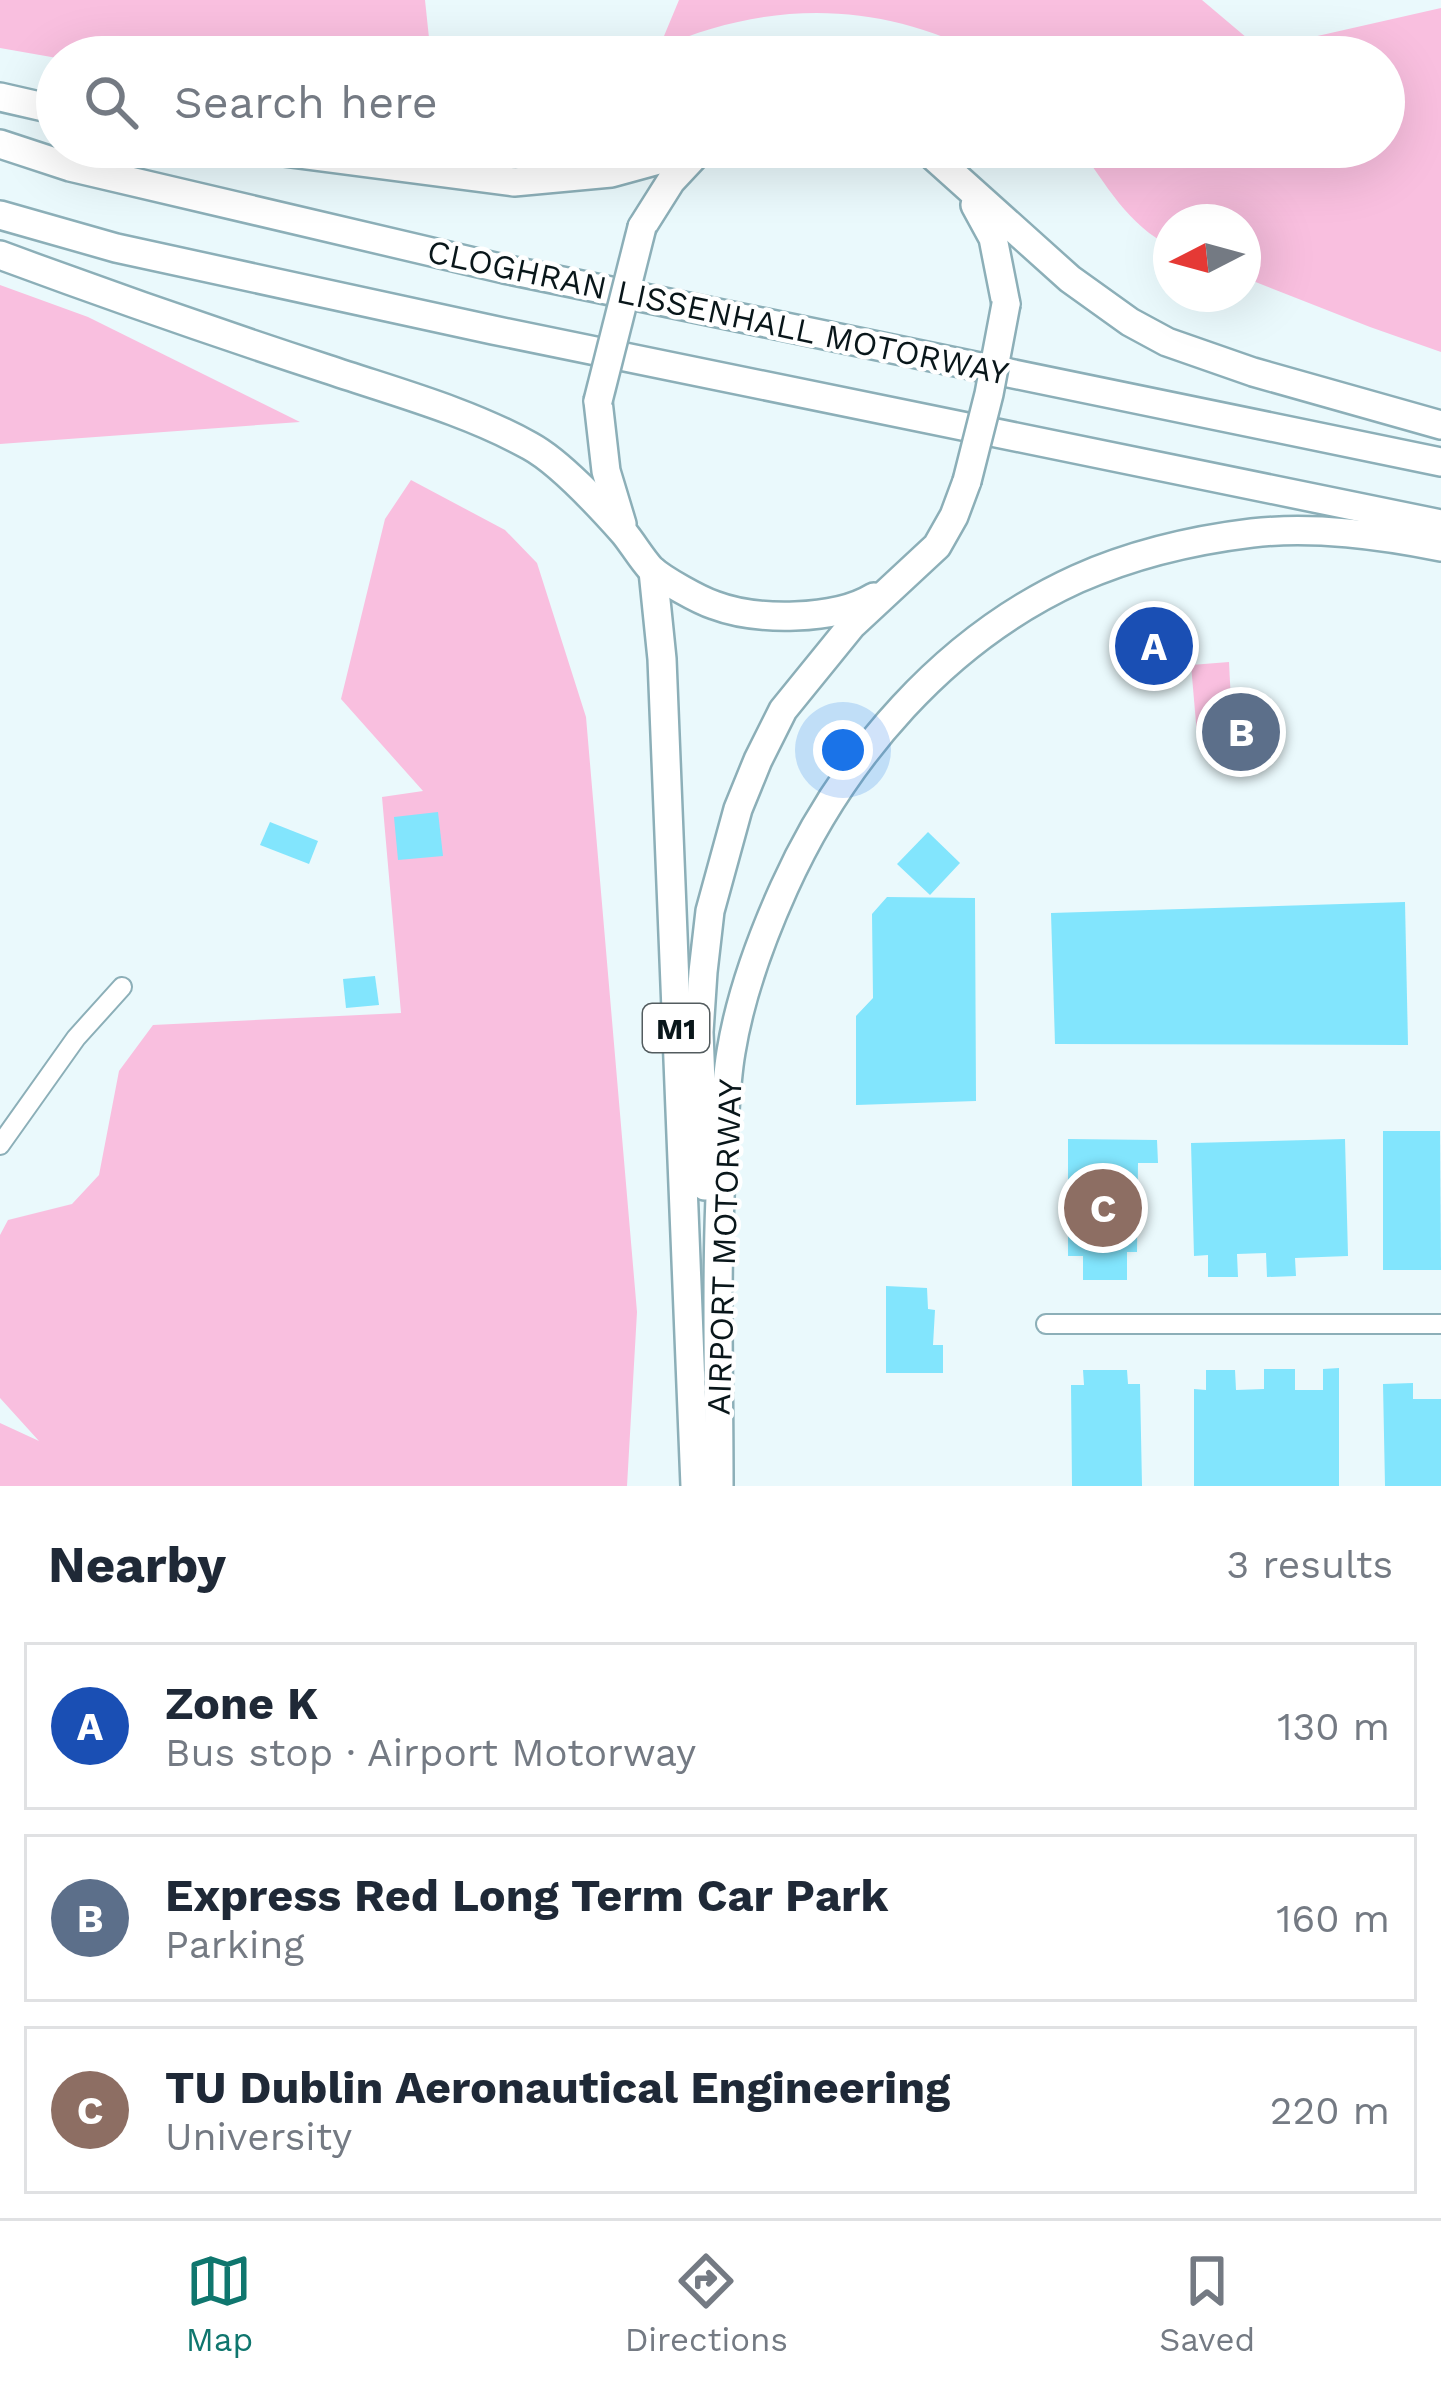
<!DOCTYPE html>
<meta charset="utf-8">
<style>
:root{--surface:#fff;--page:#f2f2f3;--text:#1f2937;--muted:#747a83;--line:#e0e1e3;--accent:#0f766e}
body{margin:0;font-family:"Work Sans",sans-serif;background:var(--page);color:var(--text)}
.compass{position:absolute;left:1153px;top:204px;width:108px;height:108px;border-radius:50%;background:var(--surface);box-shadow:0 12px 48px #0002;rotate:264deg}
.you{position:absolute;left:843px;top:750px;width:42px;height:42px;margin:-30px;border:9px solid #fff;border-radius:50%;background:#1a73e8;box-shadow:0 0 0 18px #1a73e833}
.badge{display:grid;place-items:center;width:78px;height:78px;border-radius:50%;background:var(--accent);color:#fff;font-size:39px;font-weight:700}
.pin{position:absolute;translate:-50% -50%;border:6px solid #fff;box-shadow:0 3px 12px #0006}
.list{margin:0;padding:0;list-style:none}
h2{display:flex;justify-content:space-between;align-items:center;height:156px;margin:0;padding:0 48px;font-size:51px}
h2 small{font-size:39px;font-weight:400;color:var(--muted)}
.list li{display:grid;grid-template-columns:78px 1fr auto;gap:36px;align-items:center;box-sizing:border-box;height:168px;margin:0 24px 24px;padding:0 24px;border:3px solid var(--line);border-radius:0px}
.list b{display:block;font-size:45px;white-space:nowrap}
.list p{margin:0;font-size:39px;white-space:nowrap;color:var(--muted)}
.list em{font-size:39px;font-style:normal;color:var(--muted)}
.icon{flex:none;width:66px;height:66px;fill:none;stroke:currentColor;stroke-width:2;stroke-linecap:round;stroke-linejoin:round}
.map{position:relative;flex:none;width:1441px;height:1486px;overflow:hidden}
.search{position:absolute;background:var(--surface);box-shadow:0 12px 48px #0002;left:36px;right:36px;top:36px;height:132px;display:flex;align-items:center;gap:30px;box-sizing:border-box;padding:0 42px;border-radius:66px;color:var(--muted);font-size:45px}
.sheet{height:732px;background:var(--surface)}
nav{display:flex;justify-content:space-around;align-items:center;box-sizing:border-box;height:168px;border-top:3px solid var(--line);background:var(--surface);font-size:33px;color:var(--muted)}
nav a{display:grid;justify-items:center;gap:6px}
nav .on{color:var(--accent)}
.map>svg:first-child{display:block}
.green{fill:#f9bfdf}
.building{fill:#82e5fd}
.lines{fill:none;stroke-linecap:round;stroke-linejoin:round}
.minor-casing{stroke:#8cafb8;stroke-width:22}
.highway-casing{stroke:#8cafb8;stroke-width:32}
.minor{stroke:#fff;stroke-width:18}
.highway{stroke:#fff;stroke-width:27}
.highway-bridge-casing{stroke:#8cafb8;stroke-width:32;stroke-linecap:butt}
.highway-bridge{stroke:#fff;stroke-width:27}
.labels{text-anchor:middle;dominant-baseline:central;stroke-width:9;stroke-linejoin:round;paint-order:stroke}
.shield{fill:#fff;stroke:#535c5f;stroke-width:3}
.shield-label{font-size:30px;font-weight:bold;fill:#09161a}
.street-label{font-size:33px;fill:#09161a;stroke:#fff}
</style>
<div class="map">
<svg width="1441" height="1486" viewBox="0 0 1441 1486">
<rect width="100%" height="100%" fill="#eaf9fc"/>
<g class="green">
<path d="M0,0h425l6,57 -374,1 -57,-10z"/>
<path d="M679,0h523l58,49 181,-41v344l-71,-25 -127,-50v-55h-72v24c-42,-19 -66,-63 -92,-99h305v-90h-397c-108,-57 -218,-57 -328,-9z"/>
<path d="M0,285l88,32 212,105 -300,22z"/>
<path d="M411,480l94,50 32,33 49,154 51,595 -10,174h-627v-63l39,18 -39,-43v-163l8,-15 64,-16 27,-29 20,-104 34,-46 248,-12 -19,-216 41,-6 -82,-92 44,-180z"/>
<path d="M1229,662l4,81 -35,3 -7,-81z"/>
</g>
<g class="building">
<path d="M438,812l5,44 -45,4 -4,-43z"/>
<path d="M270,822l48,19 -9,23 -49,-19z"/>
<path d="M928,832l32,31 -30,32 -33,-31z"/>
<path d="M887,897l88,1 1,203 -120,4v-89l17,-18 -1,-84z"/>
<path d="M1405,902l3,143 -353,-1 -4,-131z"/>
<path d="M375,976l4,29 -33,3 -3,-29z"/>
<path d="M1383,1131h57l1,139h-58z"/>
<path d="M1068,1139l89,1 1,23h-20l-1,89h-10v28h-44v-24h-15z"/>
<path d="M1345,1139l3,117 -53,2 1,18 -29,1 -1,-24 -29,1 1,23h-30v-22l-14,1 -3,-113z"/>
<path d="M886,1286l41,2 1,21 7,1 -2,35h10v28h-57z"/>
<path d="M1339,1368v118h-145v-97l12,1v-20h29l1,20 28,-1v-20h31v21h28v-21z"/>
<path d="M1083,1370h44l1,14h12l2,102h-70l-1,-101h13z"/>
<path d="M1413,1383v16h28v87h-56l-2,-102z"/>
</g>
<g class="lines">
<g class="minor-casing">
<g id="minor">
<path d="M0,1145l76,-107 46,-51"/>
<path d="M1046,1324h395"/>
</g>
</g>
<g class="highway-casing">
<g id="highway">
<path d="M0,97l57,13"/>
<path d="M0,144l70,23 434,102 937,193"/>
<path d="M246,147l268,35 97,-9 95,-26"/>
<path d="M923,147l147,132 60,43 37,20 86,30 188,53"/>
<path d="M975,205l18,33 13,66"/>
<path d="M0,215l116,33 377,82 948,194"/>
<path d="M642,227l29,-46 29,-31"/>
<path d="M0,255c108,40 217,78 327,114 68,23 140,42 203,77 31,17 70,60 94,87 9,11 17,25 27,36 12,11 48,31 63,36 42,16 121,16 160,-8"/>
<path d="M598,401l8,70 16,53"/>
<path d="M653,571l9,88 33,827"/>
<path d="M705,1186l-6,-154 4,-60 7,-61 28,-102 20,-49 25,-50 69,-85 85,-79 17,-30 13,-35"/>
<path d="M719,1486c0,-115 -4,-230 4,-344 2,-30 3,-61 8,-90 9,-56 30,-113 53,-164 59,-131 161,-249 293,-309 54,-24 117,-39 175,-46 62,-7 128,2 189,14"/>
</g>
</g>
<use href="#minor" class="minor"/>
<use href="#highway" class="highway"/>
<g class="highway-bridge-casing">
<g id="highway-bridge">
<path d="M598,401l44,-174"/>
<path d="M967,481l22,-87 17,-90"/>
</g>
</g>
<use href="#highway-bridge" class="highway-bridge"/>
</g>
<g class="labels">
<rect class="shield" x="643" y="1004" width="66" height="48" rx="9"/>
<g class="shield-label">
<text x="676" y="1028">M1</text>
</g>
<g class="street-label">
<text transform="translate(718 312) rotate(12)">CLOGHRAN LISSENHALL MOTORWAY</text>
<text transform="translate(724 1247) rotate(-88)">AIRPORT MOTORWAY</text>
</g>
</g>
</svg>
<svg class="compass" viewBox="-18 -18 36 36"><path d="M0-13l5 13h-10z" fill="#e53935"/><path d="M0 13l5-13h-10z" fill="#747a83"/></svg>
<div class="you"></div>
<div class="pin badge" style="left:1154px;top:646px;background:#1a4fb4">A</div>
<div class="pin badge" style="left:1241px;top:732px;background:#5c6f8a">B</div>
<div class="pin badge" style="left:1103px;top:1208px;background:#8d6e63">C</div>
<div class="search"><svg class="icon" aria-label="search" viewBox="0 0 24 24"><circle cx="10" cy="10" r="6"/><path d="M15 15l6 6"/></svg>Search here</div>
</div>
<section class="sheet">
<h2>Nearby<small>3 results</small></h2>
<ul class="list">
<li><span class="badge" style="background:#1a4fb4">A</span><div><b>Zone K</b><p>Bus stop · Airport Motorway</p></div><em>130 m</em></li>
<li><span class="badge" style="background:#5c6f8a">B</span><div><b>Express Red Long Term Car Park</b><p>Parking</p></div><em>160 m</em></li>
<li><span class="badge" style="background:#8d6e63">C</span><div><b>TU Dublin Aeronautical Engineering</b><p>University</p></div><em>220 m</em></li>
</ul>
</section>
<nav>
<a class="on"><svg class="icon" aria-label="map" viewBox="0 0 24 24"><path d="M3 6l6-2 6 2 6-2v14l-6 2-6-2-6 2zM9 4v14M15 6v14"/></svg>Map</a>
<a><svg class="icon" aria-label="directions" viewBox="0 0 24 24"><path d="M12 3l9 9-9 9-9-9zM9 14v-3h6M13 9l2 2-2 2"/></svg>Directions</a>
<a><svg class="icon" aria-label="saved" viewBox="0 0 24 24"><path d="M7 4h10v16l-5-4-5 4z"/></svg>Saved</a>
</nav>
